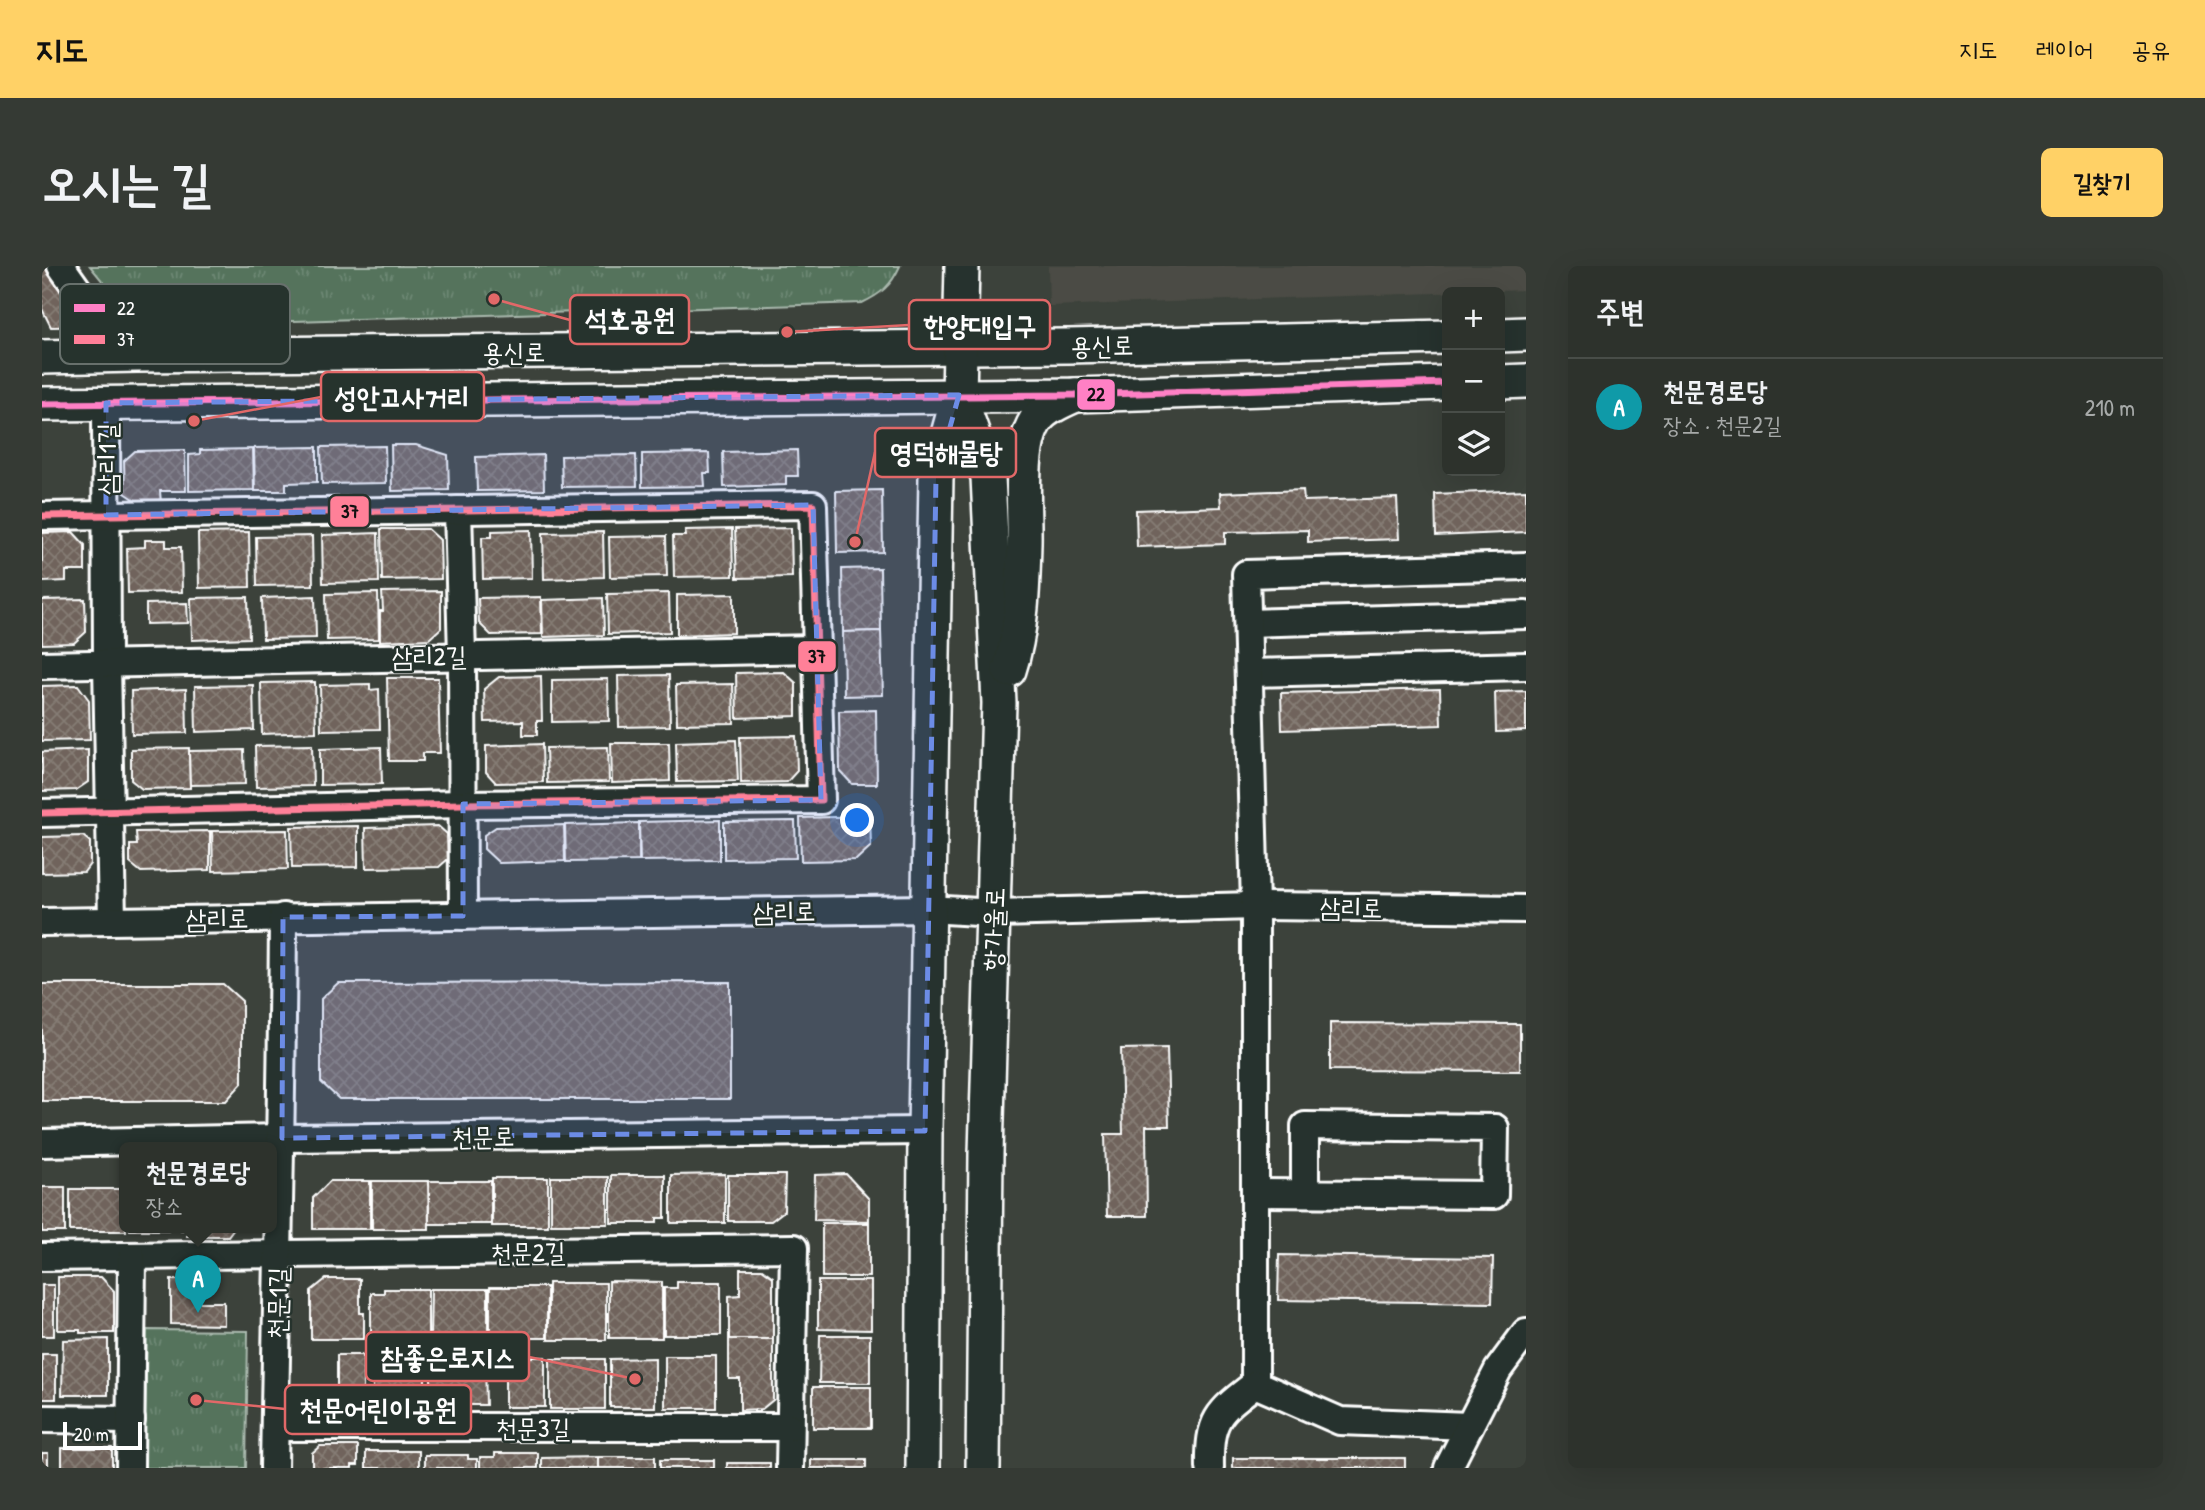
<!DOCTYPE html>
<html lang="ko">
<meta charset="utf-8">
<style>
:root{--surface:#2d322c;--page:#353a34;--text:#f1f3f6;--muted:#a7aaa9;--line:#484d48;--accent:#ffd166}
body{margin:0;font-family:"Patrick Hand","Poor Story",sans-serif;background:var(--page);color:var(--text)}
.controls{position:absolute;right:21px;top:21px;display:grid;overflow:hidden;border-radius:10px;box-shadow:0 7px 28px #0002}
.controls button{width:63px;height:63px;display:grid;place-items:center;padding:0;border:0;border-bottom:2px solid var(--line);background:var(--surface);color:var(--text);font:35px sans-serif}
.scale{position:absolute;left:21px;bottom:18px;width:79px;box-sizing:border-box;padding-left:7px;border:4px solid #fff;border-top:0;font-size:19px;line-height:24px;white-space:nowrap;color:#fff;-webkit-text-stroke:5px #26332d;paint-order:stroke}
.you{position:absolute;left:816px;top:555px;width:24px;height:24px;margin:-18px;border:5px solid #fff;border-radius:50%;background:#1a73e8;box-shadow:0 0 0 10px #1a73e833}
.badge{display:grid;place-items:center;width:46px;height:46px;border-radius:50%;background:var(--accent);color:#fff;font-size:23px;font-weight:700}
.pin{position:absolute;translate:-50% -58px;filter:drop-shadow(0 2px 4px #0008)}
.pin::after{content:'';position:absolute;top:37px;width:24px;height:21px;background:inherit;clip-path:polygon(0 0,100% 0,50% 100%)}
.popup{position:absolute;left:77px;top:876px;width:158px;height:91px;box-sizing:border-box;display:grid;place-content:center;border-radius:10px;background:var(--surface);filter:drop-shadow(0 2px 5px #0005);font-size:23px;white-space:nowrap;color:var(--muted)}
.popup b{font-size:26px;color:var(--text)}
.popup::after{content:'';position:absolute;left:50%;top:100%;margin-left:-14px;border:14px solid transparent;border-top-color:var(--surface)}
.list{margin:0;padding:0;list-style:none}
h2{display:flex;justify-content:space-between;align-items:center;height:91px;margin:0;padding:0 28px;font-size:30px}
h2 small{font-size:23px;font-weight:400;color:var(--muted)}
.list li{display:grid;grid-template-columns:46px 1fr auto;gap:21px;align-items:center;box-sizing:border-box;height:98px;padding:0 28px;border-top:2px solid var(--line)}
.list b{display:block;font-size:26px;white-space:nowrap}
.list p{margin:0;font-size:23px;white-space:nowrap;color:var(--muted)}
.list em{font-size:23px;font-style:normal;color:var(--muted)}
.icon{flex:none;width:38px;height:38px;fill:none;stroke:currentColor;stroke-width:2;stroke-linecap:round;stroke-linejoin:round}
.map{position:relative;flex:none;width:1484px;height:1202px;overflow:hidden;border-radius:10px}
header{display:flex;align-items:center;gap:42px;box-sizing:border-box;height:98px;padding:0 35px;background:var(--accent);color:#111}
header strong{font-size:33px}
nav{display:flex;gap:38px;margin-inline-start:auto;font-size:24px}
.intro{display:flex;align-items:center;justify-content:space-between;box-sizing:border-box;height:168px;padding:0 42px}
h1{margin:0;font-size:49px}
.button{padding:18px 32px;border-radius:10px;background:var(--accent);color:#111;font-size:24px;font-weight:700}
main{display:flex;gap:42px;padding:0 42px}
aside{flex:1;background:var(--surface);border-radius:10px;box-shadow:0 7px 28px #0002}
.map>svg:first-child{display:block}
.built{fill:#4c4c45}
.park{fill:url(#park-tufts);stroke:#aab9ae;stroke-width:2}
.building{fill:url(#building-cross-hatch);stroke:#fff;stroke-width:2}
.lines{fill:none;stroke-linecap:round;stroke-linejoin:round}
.minor-casing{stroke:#fff;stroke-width:32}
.major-casing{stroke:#fff;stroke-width:38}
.minor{stroke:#26332d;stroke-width:26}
.major{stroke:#26332d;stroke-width:33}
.bus-1-casing{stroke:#26332d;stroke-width:12}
.bus-2-casing{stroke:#26332d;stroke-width:12}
.bus-1{stroke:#ff80c5;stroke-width:7}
.bus-2{stroke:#ff8098;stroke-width:7}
.marked{fill:#6c8ce6;fill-opacity:0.2;stroke:#6c8ce6;stroke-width:5;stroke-dasharray:14 9;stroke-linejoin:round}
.labels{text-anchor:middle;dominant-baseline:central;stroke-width:5;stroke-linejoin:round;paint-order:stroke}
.street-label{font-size:26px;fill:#fff;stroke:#26332d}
.key{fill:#26332d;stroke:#67706c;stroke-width:2}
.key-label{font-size:19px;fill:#fff}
.leader{fill:none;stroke:#e26868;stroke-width:2.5}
.callout-dot{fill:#e26868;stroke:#26332d;stroke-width:2.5}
.callout{fill:#26332d;stroke:#e26868;stroke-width:2.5}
.callout-label{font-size:28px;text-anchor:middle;font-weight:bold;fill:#fff}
.line-badge{stroke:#26332d;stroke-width:2.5}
.pale-badge-label{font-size:19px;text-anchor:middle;font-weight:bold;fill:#111}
</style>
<header>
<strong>지도</strong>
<nav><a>지도</a><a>레이어</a><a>공유</a></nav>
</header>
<div class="intro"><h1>오시는 길</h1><a class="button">길찾기</a></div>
<main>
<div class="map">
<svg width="1484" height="1202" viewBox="0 0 1484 1202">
<defs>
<pattern id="park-tufts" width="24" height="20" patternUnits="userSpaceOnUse" patternTransform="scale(1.75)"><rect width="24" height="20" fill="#54735c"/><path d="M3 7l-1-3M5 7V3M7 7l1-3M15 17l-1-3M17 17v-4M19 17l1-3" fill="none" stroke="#6e8874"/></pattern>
<pattern id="building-cross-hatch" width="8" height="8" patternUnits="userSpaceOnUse" patternTransform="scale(1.75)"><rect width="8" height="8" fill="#70645b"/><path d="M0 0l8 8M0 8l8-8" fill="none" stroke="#857b74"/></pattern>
</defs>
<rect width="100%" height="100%" fill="#3c423b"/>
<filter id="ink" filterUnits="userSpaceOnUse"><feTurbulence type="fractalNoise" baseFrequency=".0143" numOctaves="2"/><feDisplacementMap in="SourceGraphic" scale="14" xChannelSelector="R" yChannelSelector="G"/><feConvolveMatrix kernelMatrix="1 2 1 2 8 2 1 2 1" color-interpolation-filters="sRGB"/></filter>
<g filter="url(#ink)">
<path class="built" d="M1006,0h478v24l-477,16z"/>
<g class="park">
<path d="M48,0h810c-9,20 -19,28 -38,37l-723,23z"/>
<path d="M105,1064l101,1 -2,137h-102z"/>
</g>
<g class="building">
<path d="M7,0l42,60 -40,1 -9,-18v-40z"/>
<path d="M349,179h25l32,10 1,35 -57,1z"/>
<path d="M343,180l1,37 -64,1 -1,-37z"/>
<path d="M275,181v35l-31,1v8h-31l-1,-43z"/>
<path d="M211,183l1,41 -65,1v-36l11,-1v-4z"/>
<path d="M143,184l1,41h-26l1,12h-21l-15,-10 -1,-32 11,-10z"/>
<path d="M755,184l1,26h-12v9l-62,2 -1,-35z"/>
<path d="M667,187l1,20h-6l1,13 -63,1v-33z"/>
<path d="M501,189l1,35 -67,1 -1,-34z"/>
<path d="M594,189l1,31 -75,1 -1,-31z"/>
<path d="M840,224l1,62 -46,1 -1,-62z"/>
<path d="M1261,224l1,11 93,-3 2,41 -91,3v-12l-83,2v12l-88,3 -1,-37 85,-3 -1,-14z"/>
<path d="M1484,224v42l-90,4 -1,-42z"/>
<path d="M749,262l1,49 -55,1 -2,-49z"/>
<path d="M339,263h47l12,11 1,39 -59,1z"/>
<path d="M690,263l1,47 -59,1 -1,-41h13l-1,-6z"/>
<path d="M489,264l1,48 -49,1 -1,-42h10v-6z"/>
<path d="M31,266l12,13v26h-19v10l-24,1v-49z"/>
<path d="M207,266l1,55 -51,1 -1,-55z"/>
<path d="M561,266l1,45 -60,2 -1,-46z"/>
<path d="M336,267l1,49 -56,1 -1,-48z"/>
<path d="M270,270l1,49 -56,1 -1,-49z"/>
<path d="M624,270l1,40 -57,1 -1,-40z"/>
<path d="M103,274h21v7h15l1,45 -54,1 -1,-45 18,-1z"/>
<path d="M838,302l1,63 -38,1 -1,-63z"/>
<path d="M399,325v37l-12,11 -49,2v-30h3l-1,-19z"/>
<path d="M336,327l1,46 -52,1 -1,-46z"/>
<path d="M627,327l1,39 -62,2 -1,-40z"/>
<path d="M692,328v39l-57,2v-40z"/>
<path d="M273,330l1,42 -53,1 -1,-41z"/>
<path d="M206,331l1,41 -57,2 -1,-42z"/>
<path d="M499,331l1,37 -51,1 -12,-12 -1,-25z"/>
<path d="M561,332l1,37 -61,2 -1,-37z"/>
<path d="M43,333l1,33 -12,11 -32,1v-44z"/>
<path d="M145,337l1,20 -42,1v-20z"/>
<path d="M839,365l2,64 -39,1 -1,-64z"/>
<path d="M742,406l12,11v33l-59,2 -1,-45z"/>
<path d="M627,409l1,51 -51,1 -1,-51z"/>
<path d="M499,410l1,45h-5v14h-14v-14l-38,1 -1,-33 15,-12z"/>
<path d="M345,412h51l2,75h-17v8h-34z"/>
<path d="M566,413l1,42 -57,1v-42z"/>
<path d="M273,416l1,50 -54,2 -1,-51z"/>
<path d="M328,418v6l9,-1 1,40 -59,1 -1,-45z"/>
<path d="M691,418l1,39 -57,1 -1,-39z"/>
<path d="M36,419l11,15 1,40 -48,1v-55z"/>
<path d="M211,419l1,45 -58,2 -1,-46z"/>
<path d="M144,423l1,44 -55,1 -1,-43z"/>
<path d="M1398,423l1,36 -159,5 -1,-37z"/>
<path d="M1484,425v40l-30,1 -1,-40z"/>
<path d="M834,444l1,74h-25l-12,-13 -1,-60z"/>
<path d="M754,470l1,35 -10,11 -46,1 -1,-46z"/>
<path d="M694,474l2,41 -61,1 -1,-40z"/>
<path d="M569,477h58l1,38 -58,2z"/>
<path d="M500,478l1,38 -47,1 -10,-11v-26z"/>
<path d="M270,479l1,41 -57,1 -1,-41z"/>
<path d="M339,481l1,37 -62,1v-36z"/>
<path d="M566,481l1,35 -62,1 -1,-35z"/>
<path d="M147,482l1,40 -48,1 -11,-9v-31z"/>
<path d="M46,484v32l-12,8 -34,1v-39z"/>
<path d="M202,484l1,34 -55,1 -1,-34z"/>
<path d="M828,550l1,30 -15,14 -55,1 -1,-43z"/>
<path d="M678,554v40l-80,1 -1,-39z"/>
<path d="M753,555l1,37 -72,1v-37z"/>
<path d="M597,557v38l-73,1 -1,-37z"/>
<path d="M522,559l1,36 -66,2 -15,-14v-14l12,-8z"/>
<path d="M316,560v41l-66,1 -1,-41z"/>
<path d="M396,560l9,8 1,25 -9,8 -73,1 -1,-40z"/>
<path d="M245,564l1,39 -75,2 -1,-40z"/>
<path d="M168,565v39l-69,2 -11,-9v-18h7l-1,-13z"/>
<path d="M41,570l7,6v22l-6,8 -42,1v-36z"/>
<path d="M688,716v117h-391l-18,-17v-83l17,-16z"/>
<path d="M0,718h181l19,17v82l-16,18h-184z"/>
<path d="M1288,757l190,1v47l-190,-1z"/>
<path d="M1125,782l2,78h-23l1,90h-40l-2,-82h18l-2,-85z"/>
<path d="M683,908v49h-54v-48z"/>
<path d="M804,908l23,25v22l-55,-1 1,-45z"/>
<path d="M569,909h54v43h-8v5h-46z"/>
<path d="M686,909h57l-1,36 -13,10h-43z"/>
<rect x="509" y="911" width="57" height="47"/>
<rect x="450" y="912" width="56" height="48"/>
<path d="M288,915h40v48h-57v-31z"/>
<path d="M330,915h56l1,48h-57z"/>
<rect x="387" y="915" width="62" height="43"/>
<rect x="0" y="921" width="23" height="45"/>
<path d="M28,923h54l2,42h-56z"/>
<rect x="780" y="957" width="47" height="54"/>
<rect x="88" y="961" width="53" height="3"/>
<path d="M145,961h47v1l-6,8h-41z"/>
<path d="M1237,989l214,3 -1,45 -214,-3z"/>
<path d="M698,1003h22l11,8v62h-44v-43l11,-1z"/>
<path d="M16,1011h43l13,14v42h-34v-3h-22z"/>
<path d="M284,1013h34v34h4v26h-53v-48z"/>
<path d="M129,1014h26v22h27v23l-53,-1z"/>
<path d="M567,1015l53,1v56h-53z"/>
<path d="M776,1015h53v49l-53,-1z"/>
<path d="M635,1016h44v53h-57v-47h13z"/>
<rect x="506" y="1017" width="58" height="57"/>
<rect x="0" y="1019" width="12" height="51"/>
<rect x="448" y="1021" width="57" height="51"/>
<path d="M342,1023h44v51h-57v-47h13z"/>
<path d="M389,1023h57v48h-58z"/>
<path d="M778,1069h50v48h-51z"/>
<path d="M66,1073v56h-46l1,-55z"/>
<path d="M687,1073h44v61l-11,9 -22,1v-31h-11z"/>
<rect x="0" y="1088" width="14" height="45"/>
<rect x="295" y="1089" width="26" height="44"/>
<rect x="623" y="1090" width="51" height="52"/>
<rect x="463" y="1091" width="40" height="50"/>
<path d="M613,1092v49h-45v-48z"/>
<path d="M389,1093h54l1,46h-55z"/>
<rect x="508" y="1093" width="55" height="50"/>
<rect x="331" y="1094" width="52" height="41"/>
<rect x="771" y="1121" width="58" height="41"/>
<path d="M278,1180h38v19h-6v3h-40v-15z"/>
<rect x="20" y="1182" width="50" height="20"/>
<rect x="324" y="1185" width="53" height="17"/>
<rect x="0" y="1187" width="6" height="15"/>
<path d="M453,1187h43v15h-58v-11h15z"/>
<path d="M383,1189h43v4h9v9h-52z"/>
<path d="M556,1191v11h-56v-10z"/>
<rect x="556" y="1191" width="57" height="11"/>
<rect x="1191" y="1192" width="172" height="10"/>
<rect x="618" y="1194" width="54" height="8"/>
<rect x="769" y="1194" width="55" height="8"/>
<rect x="685" y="1197" width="43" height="5"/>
</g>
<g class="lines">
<g class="minor-casing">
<g id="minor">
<path d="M19,0l63,89"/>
<path d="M64,137l1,261 5,256"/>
<path d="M416,244l4,145 1,261"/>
<path d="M0,250l771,-11 8,295 -358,4 -421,9"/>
<path d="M1206,357l278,-8"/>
<path d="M0,399l775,-16"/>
<path d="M1207,407l277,-7"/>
<path d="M0,656l887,-13 65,4 261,-7 271,3"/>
<path d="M0,877l240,-5 643,-7"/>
<path d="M1213,927l239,2 1,-67 -190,-2v67"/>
<path d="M0,991l752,-9 -4,220"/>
<path d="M0,1153l89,1"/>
<path d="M1427,1160l-129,-5 -85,-37v-478l-9,-332 280,-8"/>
<path d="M233,1161h515"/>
<path d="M88,1202l2,-211"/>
<path d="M232,1202c3,-184 8,-367 9,-551"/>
<path d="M1168,1202c-1,-49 7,-55 45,-84"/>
<path d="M1406,1202l50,-98 28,-38"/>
</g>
</g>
<g class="major-casing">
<g id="major">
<path d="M1458,69l26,-1"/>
<path d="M0,91l95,-2 932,-9 378,-9"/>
<path d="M1458,116l26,-1"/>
<path d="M917,129l29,82 11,226 -13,451 -3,314"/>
<path d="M0,138l1033,-9 372,-12"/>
<path d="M967,404c13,-39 14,-85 15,-127 1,-33 -6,-93 11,-121 8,-14 26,-20 40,-27"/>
<path d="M881,1202l2,-337 11,-654 23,-82 3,-129"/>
</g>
</g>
<use href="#minor" class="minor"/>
<use href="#major" class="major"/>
<g class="bus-1-casing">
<path id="bus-1" d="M0,138l1033,-9 372,-12"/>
</g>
<g class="bus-2-casing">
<path id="bus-2" d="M0,250l771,-11 8,295 -358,4 -421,9"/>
</g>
<use href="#bus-1" class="bus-1"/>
<use href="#bus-2" class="bus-2"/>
</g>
</g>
<path class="marked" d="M917,129l-23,82 -11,654 -643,7 1,-221 180,-1v-112l358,-4 -8,-295 -707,10v-112z"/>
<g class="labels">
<g class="street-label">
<text transform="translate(1060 79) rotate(-1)">용신로</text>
<text x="472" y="85">용신로</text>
<text transform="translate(64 193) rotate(-90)">삼리1길</text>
<text transform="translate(387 390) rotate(-1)">삼리2길</text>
<text transform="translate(1309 641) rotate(1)">삼리로</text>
<text transform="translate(742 645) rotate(-1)">삼리로</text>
<text transform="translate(175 652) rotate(-1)">삼리로</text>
<text transform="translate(951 663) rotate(-88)">항가울로</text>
<text transform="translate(441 870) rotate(-1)">천문로</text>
<text transform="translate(486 986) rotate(-1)">천문2길</text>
<text transform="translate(235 1037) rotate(-89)">천문1길</text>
<text x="491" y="1161">천문3길</text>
</g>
</g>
<rect x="18" y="18" width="230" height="80" rx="10" class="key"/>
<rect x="32" y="38" width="31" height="8" fill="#ff80c5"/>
<rect x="32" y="69" width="31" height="9" fill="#ff8098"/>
<g class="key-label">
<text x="75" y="49">22</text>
<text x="75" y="80">37</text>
</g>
<path class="leader" d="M452 33L528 54M745 66L867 59M152 155L279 131M813 276L833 186M593 1113L487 1091M154 1134L243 1143"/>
<g class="callout-dot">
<circle cx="452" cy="33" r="7"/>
<circle cx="745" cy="66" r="7"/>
<circle cx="152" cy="155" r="7"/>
<circle cx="813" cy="276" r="7"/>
<circle cx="593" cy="1113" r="7"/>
<circle cx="154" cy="1134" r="7"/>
</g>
<g class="callout">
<rect x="528" y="29" width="119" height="49" rx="7"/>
<rect x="867" y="34" width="141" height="49" rx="7"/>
<rect x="279" y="106" width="163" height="49" rx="7"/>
<rect x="833" y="162" width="141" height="49" rx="7"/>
<rect x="324" y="1066" width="163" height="49" rx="7"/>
<rect x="243" y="1119" width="186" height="49" rx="7"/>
</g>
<g class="callout-label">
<text x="588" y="63">석호공원</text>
<text x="938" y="69">한양대입구</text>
<text x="360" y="141">성안고사거리</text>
<text x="904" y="196">영덕해물탕</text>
<text x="406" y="1101">참좋은로지스</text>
<text x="336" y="1153">천문어린이공원</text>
</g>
<g class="line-badge">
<rect x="1034" y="112" width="40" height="33" rx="7" fill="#ff80c5"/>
<rect x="287" y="229" width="41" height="33" rx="7" fill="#ff8098"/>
<rect x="755" y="374" width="40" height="33" rx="7" fill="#ff8098"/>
</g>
<g class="pale-badge-label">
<text x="1054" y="135">22</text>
<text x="308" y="252">37</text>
<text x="775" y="397">37</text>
</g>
</svg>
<div class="controls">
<button>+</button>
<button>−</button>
<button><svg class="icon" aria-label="layers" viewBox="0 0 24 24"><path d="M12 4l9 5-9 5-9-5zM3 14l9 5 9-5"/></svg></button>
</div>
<div class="scale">20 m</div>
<div class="you"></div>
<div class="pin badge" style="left:156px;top:1047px;background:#0f9aa8">A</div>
<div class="popup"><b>천문경로당</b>장소</div>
</div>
<aside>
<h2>주변<small></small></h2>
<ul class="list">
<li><span class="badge" style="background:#0f9aa8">A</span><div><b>천문경로당</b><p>장소 · 천문2길</p></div><em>210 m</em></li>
</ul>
</aside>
</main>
